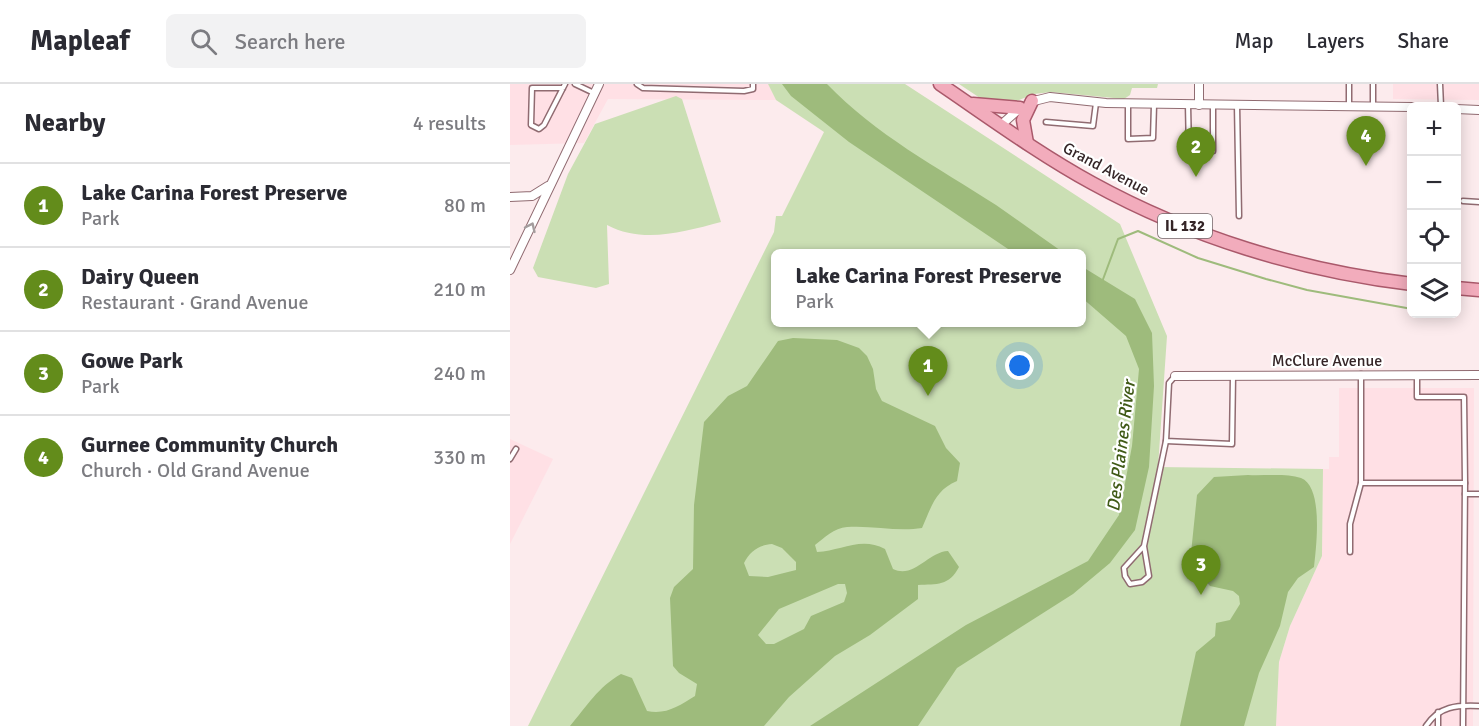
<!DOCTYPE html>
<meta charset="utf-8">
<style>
:root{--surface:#fff;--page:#f2f2f3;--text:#2b2b33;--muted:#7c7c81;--line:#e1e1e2;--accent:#638c1b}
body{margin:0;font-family:Signika,sans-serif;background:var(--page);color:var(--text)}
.controls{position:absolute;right:18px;top:18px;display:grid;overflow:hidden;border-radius:9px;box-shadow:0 3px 15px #0003}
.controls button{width:54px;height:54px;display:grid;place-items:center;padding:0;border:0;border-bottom:2px solid var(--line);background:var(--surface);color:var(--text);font:30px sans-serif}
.you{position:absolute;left:510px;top:282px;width:21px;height:21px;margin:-15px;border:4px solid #fff;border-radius:50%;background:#1a73e8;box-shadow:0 0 0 9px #1a73e833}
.badge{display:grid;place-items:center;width:39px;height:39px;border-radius:50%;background:var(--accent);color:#fff;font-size:20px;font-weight:700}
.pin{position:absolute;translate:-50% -50px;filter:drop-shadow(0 2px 3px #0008)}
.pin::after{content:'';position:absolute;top:32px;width:21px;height:18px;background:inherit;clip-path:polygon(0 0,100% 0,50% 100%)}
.popup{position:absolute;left:261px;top:165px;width:315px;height:78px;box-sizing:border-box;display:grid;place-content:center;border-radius:9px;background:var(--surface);filter:drop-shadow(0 2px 4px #0005);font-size:20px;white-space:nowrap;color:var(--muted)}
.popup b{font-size:22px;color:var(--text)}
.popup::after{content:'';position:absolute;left:50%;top:100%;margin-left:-12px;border:12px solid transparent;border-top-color:var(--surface)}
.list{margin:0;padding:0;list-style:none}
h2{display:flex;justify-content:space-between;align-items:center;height:78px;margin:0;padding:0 24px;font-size:26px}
h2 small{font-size:20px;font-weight:400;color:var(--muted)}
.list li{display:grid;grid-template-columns:39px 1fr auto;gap:18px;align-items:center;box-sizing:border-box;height:84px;padding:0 24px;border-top:2px solid var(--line)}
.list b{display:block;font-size:22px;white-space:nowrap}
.list p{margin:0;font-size:20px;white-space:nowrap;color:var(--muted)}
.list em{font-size:20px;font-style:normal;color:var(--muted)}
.icon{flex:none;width:33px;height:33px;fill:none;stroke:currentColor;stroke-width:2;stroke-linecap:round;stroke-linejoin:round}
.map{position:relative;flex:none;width:969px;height:642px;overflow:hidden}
header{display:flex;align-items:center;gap:36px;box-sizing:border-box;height:84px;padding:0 30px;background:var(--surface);border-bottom:2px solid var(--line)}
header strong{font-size:28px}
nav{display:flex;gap:33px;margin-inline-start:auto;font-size:21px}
.search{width:420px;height:54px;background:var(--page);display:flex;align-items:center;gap:15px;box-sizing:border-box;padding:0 21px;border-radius:9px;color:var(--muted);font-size:22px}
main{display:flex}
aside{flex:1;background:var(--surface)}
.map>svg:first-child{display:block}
.built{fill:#ffe0e5}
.green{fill:#cbdfb4;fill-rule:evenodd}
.water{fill:#9ebb7c;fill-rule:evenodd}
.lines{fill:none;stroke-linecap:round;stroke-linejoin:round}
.stream{stroke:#9ebb7c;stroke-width:2}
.service-casing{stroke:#906b71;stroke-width:7}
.minor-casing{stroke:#906b71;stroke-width:10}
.primary-casing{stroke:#aa596b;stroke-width:15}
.service{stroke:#fff;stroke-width:4}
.minor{stroke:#fff;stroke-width:8}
.primary{stroke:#f2acbc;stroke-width:12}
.oneway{stroke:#a49d9e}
.labels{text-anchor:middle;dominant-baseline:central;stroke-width:4.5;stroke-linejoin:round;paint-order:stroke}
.shield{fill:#fff;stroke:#716668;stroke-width:1.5}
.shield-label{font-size:15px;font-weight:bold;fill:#342527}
.street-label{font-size:16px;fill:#342527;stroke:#fff}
.water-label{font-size:18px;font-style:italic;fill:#405a17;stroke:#fff}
</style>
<header>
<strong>Mapleaf</strong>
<div class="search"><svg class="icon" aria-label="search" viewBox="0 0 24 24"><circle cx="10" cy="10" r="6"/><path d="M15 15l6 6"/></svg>Search here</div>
<nav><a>Map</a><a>Layers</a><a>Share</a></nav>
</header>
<main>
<aside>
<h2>Nearby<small>4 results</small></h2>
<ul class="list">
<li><span class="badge">1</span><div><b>Lake Carina Forest Preserve</b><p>Park</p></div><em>80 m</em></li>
<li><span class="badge">2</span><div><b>Dairy Queen</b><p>Restaurant · Grand Avenue</p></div><em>210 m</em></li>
<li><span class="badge">3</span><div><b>Gowe Park</b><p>Park</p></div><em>240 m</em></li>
<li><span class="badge">4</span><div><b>Gurnee Community Church</b><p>Church · Old Grand Avenue</p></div><em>330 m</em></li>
</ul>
</aside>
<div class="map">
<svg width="969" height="642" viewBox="0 0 969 642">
<rect width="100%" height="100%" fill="#fcebed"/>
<g class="built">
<path d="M0,0h258l8,16 -168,-1 -24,44 -74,2z"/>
<path d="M883,0h86v16l-86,-1z"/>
<path d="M829,304h135l-1,338h-197l3,-64 11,-36 32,-70 1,-87h6v-12h10z"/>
<path d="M0,355l43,20 -43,85z"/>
</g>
<g class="green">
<path d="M258,0h137l215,140 47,112 -9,131 165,2 -1,87 -32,70 -11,36 -3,64h-748l246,-494 2,-16h6l42,-84 -48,-32zM265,170h306v68h-306z"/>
<path d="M449,0h199l-1,4h-25l-2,7 -6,4 -73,-7 -17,2 -22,9 -29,-3z"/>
<path d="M166,12l6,3 39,123c-38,10 -78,22 -114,3l2,59 -13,4 -58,-11 -5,-9 35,-94 27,-50z"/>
</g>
<g class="water">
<path d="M272,0h45c49,51 110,83 169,121 23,16 45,32 68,48h-50l-165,-111 -58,-46z"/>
<path d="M571,182l54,33 17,34 2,53 -5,81 -14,63 -25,33 -37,31 -116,74 -39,58h-108l156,-101 122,-64 31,-46 13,-69 7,-77 -13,-33 -45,-39z"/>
<path d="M283,254l44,2 22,8 8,8 6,13 3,20 6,12 53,25 11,22 14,15 -3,18c-22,9 -26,27 -35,47 -25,4 -50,-3 -75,-1 -13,1 -23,11 -32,18l2,7c24,-1 44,-16 68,-3l8,20c21,10 35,-17 55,-18l11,16c-10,19 -22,17 -41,18v14l-48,36 -35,21 -46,41 -25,29h-194c17,-20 28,-39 51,-52l11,4 15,33c19,4 32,-5 48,-15l2,-12 -18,-11 -6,-7 -3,-68 4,-11 19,-18 1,-64 10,-83 24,-26 19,-10 31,-45zM262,460l10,4 14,14v8l-28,7 -19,-1 -5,-13c6,-12 15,-18 28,-19zM328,500h7l2,9 -3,9 -33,14 -7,13 -30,15h-8l-8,-9 21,-26z"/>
<path d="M738,391c16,1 38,-2 53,3 23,9 15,70 13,89l-16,11 -10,14 -8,34 -21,47 -15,53h-64l16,-74 19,-16 1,-13 14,-3 10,-16 -1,-8 -6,-5 -23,-5 -10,-12 -9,-21 6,-58 17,-18z"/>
</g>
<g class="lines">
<path class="stream" d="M592,198l16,-43 20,-8 60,27 68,21 41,11 105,19"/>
<g class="service-casing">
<g id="service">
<path d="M65,0l19,9"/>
<path d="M127,0l6,4 101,3 9,-2v-5"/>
<path d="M839,0v23"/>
<path d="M930,0l1,22"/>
<path d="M53,4h-31l-1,37 8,4 5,-4 21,-41"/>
<path d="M618,20v35l25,-1 1,-33"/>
<path d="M678,21l1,46h24v-46"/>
<path d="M727,21l2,111"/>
<path d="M863,22v-22"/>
<path d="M536,38l47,4 3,-23"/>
<path d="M953,117l16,1"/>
<path d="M665,292l-6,7 -3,58 66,3 1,-68"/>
<path d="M0,375l6,-10"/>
<path d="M851,399h104l-1,-86h-47v-21"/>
<path d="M955,410h14"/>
<path d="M634,462l-20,22 1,8 5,8 12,-2 7,-6 -5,-30 22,-105"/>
<path d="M840,468v-28l11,-41v-109"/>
<path d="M916,642c13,-20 31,-21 53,-20"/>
<path d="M928,642v-14"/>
<path d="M953,642l2,-243"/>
</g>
</g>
<g class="minor-casing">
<g id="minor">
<path d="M520,18l20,-5 56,6 306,4"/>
<path d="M689,21v-21"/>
<path d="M946,25l23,1"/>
<path d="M491,41l19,-17"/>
<path d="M0,113l22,-1 16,-10"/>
<path d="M0,186l89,-186"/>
<path d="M665,292l304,-1"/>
</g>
</g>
<g class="primary-casing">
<g id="primary">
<path d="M430,0c50,34 99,70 152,99 98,54 209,88 320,101"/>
<path d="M463,20l47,4"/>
<path d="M517,59l-4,-23 9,-19"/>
<path d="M946,204l23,2"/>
</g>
</g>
<use href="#service" class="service"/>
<use href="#minor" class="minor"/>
<use href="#primary" class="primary"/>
</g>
<defs><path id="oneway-chevron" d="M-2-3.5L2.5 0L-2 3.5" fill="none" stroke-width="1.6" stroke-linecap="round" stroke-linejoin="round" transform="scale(1.5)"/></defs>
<use class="oneway" href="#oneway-chevron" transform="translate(21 143) rotate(-65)"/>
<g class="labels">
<rect class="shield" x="648" y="130" width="54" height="24" rx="4.5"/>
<g class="shield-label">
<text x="675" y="142">IL 132</text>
</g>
<g class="street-label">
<text transform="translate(596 85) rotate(28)">Grand Avenue</text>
<text x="817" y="277">McClure Avenue</text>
</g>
<g class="water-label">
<text transform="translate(611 362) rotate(-83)">Des Plaines River</text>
</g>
</g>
</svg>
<div class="controls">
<button>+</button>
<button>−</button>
<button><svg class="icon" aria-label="locate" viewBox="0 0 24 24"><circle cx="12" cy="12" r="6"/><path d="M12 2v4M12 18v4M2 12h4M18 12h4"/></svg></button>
<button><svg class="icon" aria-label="layers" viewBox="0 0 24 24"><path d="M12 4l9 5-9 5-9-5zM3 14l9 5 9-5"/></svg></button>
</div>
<div class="you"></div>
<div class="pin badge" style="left:418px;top:312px">1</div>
<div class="popup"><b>Lake Carina Forest Preserve</b>Park</div>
<div class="pin badge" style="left:686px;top:93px">2</div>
<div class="pin badge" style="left:691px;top:511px">3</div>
<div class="pin badge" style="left:856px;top:82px">4</div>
</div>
</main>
